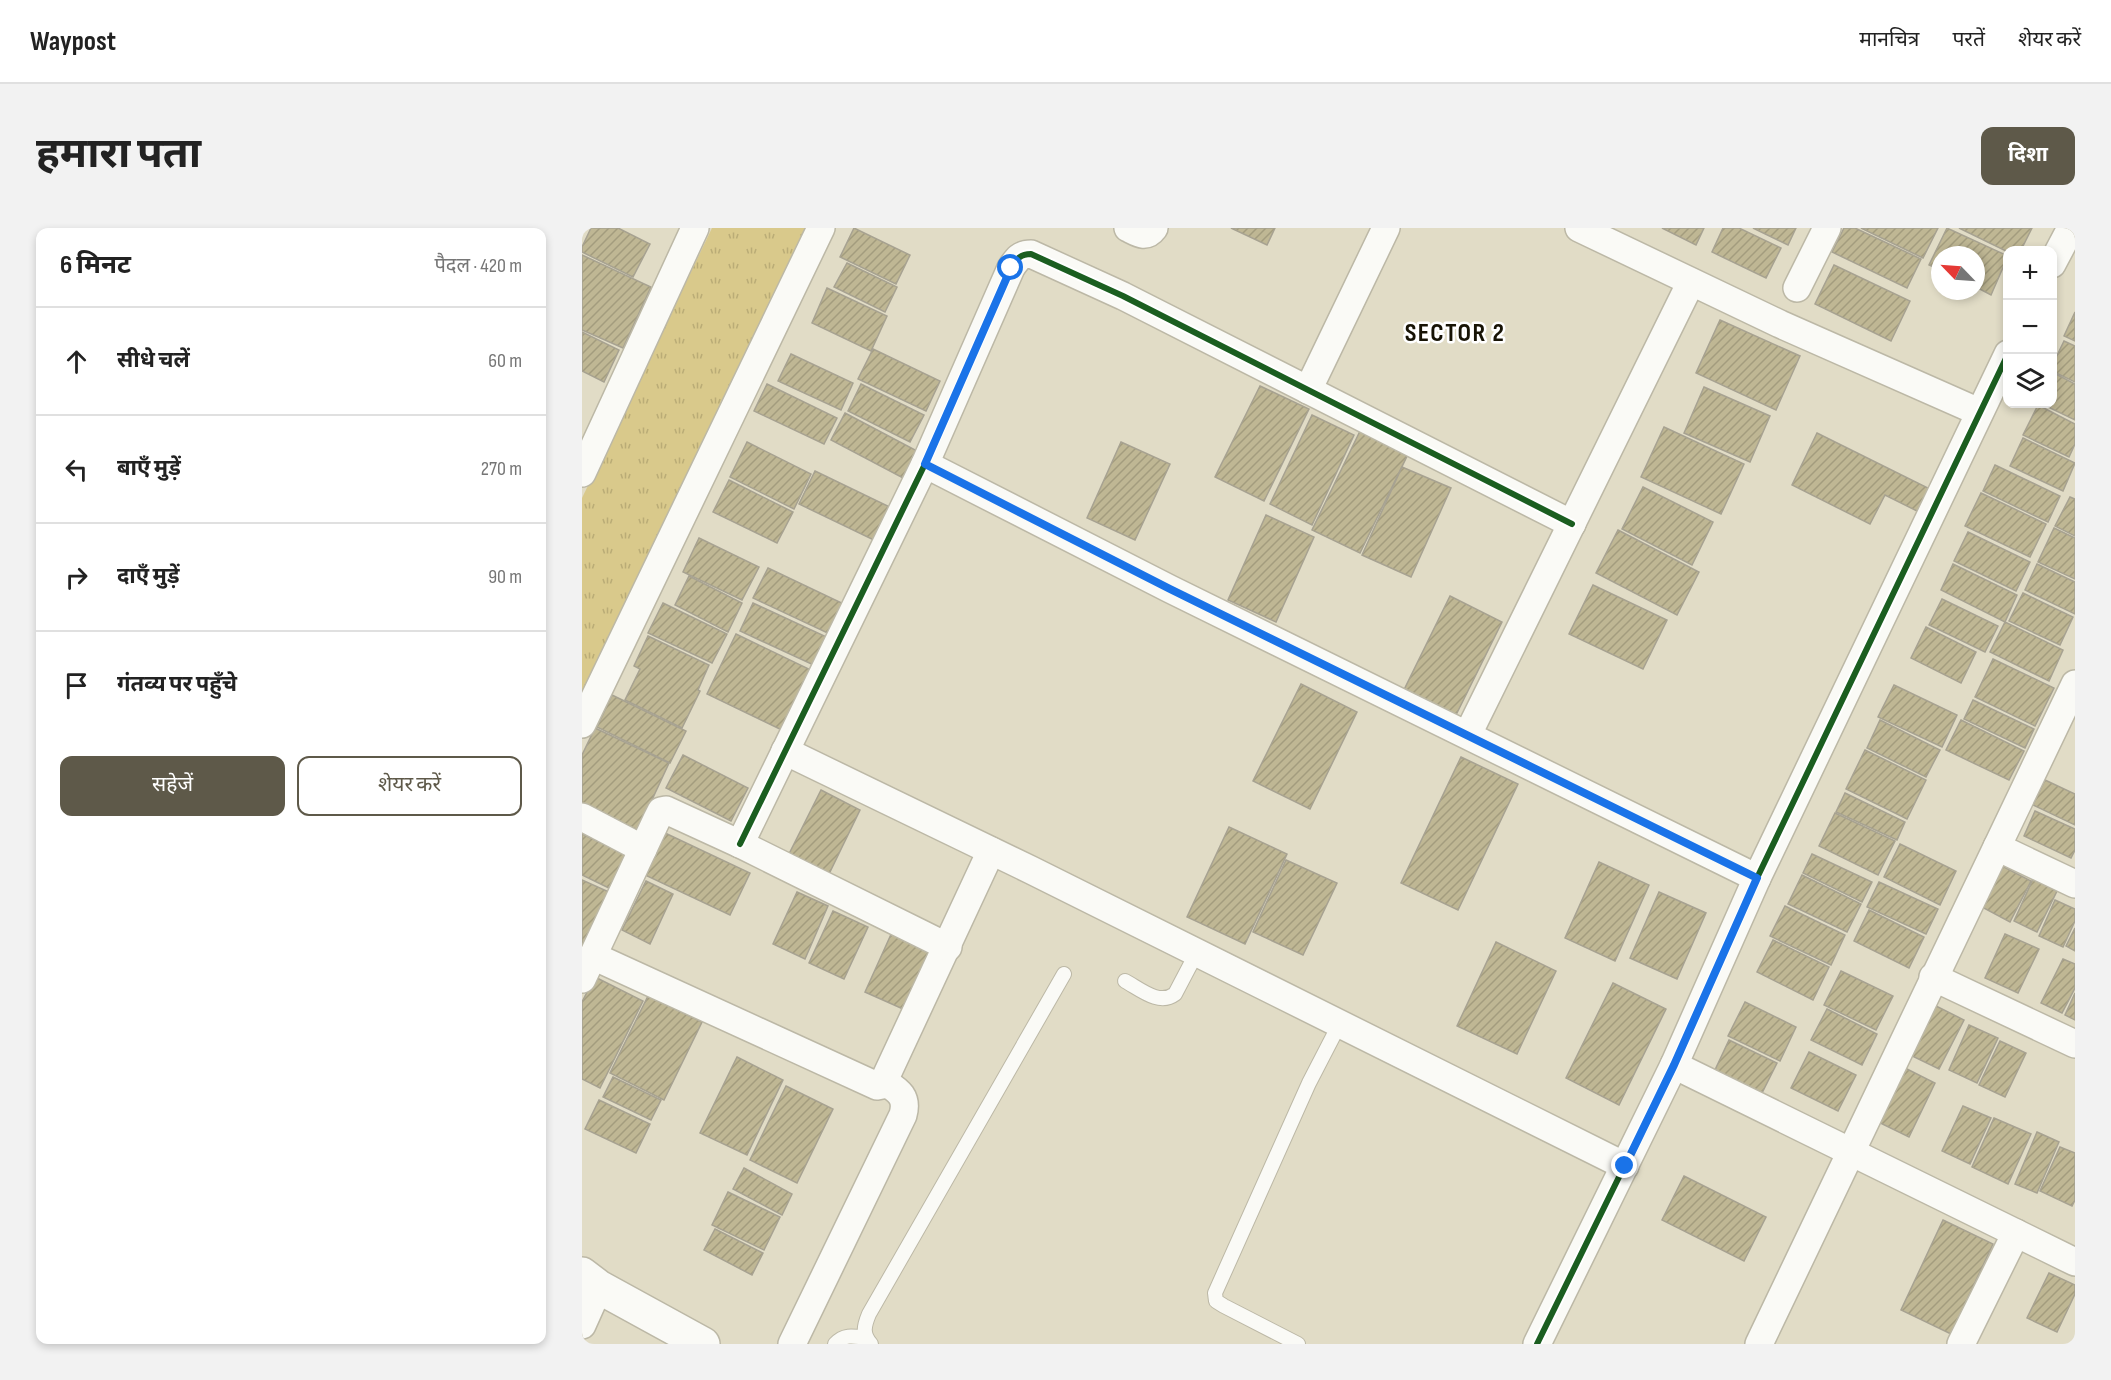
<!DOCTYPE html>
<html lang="hi">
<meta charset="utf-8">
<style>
:root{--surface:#fff;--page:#f2f2f2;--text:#222;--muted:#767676;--line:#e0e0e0;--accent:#5e5949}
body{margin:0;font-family:"Sofia Sans Condensed","Noto Sans Devanagari",sans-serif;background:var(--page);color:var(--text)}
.controls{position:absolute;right:18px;top:18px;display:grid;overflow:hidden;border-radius:12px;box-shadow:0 3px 9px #0003}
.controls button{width:54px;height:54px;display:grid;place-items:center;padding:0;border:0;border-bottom:2px solid var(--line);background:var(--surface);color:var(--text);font:30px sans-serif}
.compass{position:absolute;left:1349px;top:18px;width:54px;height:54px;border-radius:50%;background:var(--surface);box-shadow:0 3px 9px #0003;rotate:295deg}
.stop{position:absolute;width:18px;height:18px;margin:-14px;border:4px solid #1a73e8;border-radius:50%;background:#fff}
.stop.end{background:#1a73e8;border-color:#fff;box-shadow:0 2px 6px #0008}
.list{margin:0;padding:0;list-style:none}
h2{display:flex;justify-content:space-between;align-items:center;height:78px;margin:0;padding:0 24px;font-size:26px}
h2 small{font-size:20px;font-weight:400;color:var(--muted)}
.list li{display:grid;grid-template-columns:39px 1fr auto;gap:18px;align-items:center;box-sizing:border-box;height:108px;padding:0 24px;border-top:2px solid var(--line)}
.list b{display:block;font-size:22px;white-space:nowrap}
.list em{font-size:20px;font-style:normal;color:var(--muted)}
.actions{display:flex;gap:12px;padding:18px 24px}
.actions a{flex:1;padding:14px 0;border:2px solid var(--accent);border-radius:12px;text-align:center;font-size:21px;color:var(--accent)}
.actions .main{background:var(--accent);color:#fff}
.icon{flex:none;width:33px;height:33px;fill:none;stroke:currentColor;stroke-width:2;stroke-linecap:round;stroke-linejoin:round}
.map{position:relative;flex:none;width:1493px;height:1116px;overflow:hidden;border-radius:12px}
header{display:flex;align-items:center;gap:36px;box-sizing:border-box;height:84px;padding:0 30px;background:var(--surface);border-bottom:2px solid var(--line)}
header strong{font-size:28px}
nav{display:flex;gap:33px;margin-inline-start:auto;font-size:21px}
.intro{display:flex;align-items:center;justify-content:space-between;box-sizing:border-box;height:144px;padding:0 36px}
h1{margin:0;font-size:42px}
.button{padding:15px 27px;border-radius:12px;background:var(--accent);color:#fff;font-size:21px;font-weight:700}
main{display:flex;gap:36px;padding:0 36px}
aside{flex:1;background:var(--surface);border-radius:12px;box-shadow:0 3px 9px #0003}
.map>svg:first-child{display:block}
.park{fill:url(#park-tufts)}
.building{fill:url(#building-hatch);stroke:#a7a291;stroke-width:1.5}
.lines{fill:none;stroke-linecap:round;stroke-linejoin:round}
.service-casing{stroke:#bcb8a6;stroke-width:16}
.minor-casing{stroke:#bcb8a6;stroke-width:30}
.tertiary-casing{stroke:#bcb8a6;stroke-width:36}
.service{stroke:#fafaf6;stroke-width:14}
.minor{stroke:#fafaf6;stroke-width:27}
.tertiary{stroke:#fafaf6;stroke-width:33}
.cycleway-casing{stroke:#fff;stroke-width:10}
.cycleway{stroke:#1b5e20;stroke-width:6}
.route{stroke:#1a73e8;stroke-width:8}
.labels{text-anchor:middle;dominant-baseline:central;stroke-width:5;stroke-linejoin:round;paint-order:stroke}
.district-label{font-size:26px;font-weight:bold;letter-spacing:1.5px;fill:#171305;stroke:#fff}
</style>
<header>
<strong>Waypost</strong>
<nav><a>मानचित्र</a><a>परतें</a><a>शेयर करें</a></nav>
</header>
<div class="intro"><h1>हमारा पता</h1><a class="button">दिशा</a></div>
<main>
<aside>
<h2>6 मिनट<small>पैदल · 420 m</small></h2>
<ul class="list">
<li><svg class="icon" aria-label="ahead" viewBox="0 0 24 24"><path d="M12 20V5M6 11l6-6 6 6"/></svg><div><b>सीधे चलें</b></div><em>60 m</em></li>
<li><svg class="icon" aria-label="left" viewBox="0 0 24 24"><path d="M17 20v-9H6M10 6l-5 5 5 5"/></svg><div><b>बाएँ मुड़ें</b></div><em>270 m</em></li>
<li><svg class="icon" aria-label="right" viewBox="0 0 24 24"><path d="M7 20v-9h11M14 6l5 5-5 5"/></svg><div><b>दाएँ मुड़ें</b></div><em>90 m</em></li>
<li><svg class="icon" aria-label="arrive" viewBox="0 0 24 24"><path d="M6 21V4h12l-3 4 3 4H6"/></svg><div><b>गंतव्य पर पहुँचे</b></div></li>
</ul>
<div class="actions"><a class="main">सहेजें</a><a>शेयर करें</a></div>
</aside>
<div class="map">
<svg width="1493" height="1116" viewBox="0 0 1493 1116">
<defs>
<pattern id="park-tufts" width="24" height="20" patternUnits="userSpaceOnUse" patternTransform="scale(1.5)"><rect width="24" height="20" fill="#d9c98b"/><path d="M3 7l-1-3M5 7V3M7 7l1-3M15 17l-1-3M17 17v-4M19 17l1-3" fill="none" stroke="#baac76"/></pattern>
<pattern id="building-hatch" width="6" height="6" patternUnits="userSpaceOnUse" patternTransform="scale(1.5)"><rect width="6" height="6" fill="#bfb794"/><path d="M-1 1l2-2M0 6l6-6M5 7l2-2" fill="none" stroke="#a39c7e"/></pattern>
</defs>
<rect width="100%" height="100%" fill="#e1dcc6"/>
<path class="park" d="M130,0h96l-226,479v-209z"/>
<g class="building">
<path d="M9,0h27l32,16 -17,33 -51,-25v-5z"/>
<path d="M272,0l56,27 -14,29 -56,-27z"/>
<path d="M649,0h44l-8,17z"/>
<path d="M1080,0h42l-8,17z"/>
<path d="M1141,0h16l42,20 -15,30 -54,-26z"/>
<path d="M1171,0h43l-8,17z"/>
<path d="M1262,0h11l66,31 -14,29 -75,-36z"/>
<path d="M1279,0h77l-15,30z"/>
<path d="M1365,0l61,28 -17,39 -15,-8v-32h-36v15l-11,-5z"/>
<path d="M1377,0h73l-11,22 -13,2z"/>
<path d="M0,27l69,32 -28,61 -41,-18z"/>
<path d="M265,35l50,24 -12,25 -51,-25z"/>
<path d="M1252,37l76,36 -19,40 -76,-37z"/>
<path d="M245,60l60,28 -16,35 -59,-28z"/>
<path d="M1493,84v29l-11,-5z"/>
<path d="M1138,92l80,36 -24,54 -80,-37z"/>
<path d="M0,104l37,18 -15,32 -22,-11z"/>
<path d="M1482,113l11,5v36l-23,-11v-5z"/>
<path d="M291,121l67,32 -14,30 -68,-32z"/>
<path d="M209,126l62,29 -12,27 -63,-29z"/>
<path d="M1470,144l23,12v36l-33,-16h10z"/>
<path d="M185,156l70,34 -13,26 -70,-33z"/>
<path d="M279,156l63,31 -14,27 -62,-31z"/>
<path d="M678,158l49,23 -45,92 -49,-24z"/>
<path d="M1122,159l66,29 -20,46 -66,-29z"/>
<path d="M1456,177l37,19v20l-6,13 -46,-22z"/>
<path d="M263,185l74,39 -14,27 -74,-39z"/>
<path d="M730,187l42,20 -42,90 -42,-21z"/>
<path d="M780,199l48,23 -50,103 -48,-23z"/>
<path d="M1082,199l80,37 -23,50 -80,-37z"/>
<path d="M1235,205l115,57 -11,23 -36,-18 -15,29 -78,-39z"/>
<path d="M1441,210l52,25 -12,28 -53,-25z"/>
<path d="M165,214l64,32 -17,35 -64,-32z"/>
<path d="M539,214l49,22 -35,76 -48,-22z"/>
<path d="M1413,237l65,31 -12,26 -65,-31z"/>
<path d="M820,239l49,21 -40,89 -49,-22z"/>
<path d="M233,243l79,38 -16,33 -79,-38z"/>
<path d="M147,252l64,32 -16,31 -64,-31z"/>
<path d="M1061,259l70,35 -21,43 -70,-36z"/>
<path d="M1399,265l65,31 -16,33 -65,-31z"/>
<path d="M1488,269l5,2v37l-20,-10z"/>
<path d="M684,287l48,22 -38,85 -48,-22z"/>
<path d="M1472,300l21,10v41l-37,-17z"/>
<path d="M1036,302l81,42 -22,43 -81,-42z"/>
<path d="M1386,304l62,30 -14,29 -62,-30z"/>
<path d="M117,310l60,29 -17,33 -59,-28z"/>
<path d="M1371,336l64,31 -12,27 -64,-32z"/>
<path d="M1455,336l38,18v32l-50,-24z"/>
<path d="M186,340l78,37 -14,30 -79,-37z"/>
<path d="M107,348l53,27 -14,29 -53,-27z"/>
<path d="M1011,357l74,35 -24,49 -74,-35z"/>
<path d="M1441,365l50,24 -13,28 -51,-24z"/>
<path d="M868,368l52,26 -50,101 -52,-25z"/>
<path d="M1360,371l56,27 -13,26 -56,-27z"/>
<path d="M81,375l64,31 -15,29 -64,-30z"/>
<path d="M171,375l78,36 -13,28 -78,-36z"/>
<path d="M1423,394l58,28 -14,31 -59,-29z"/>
<path d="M1344,399l50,25 -15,31 -50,-25z"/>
<path d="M154,406l79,38 -29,60 -79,-38z"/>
<path d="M66,408l61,29 -11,25 2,1 -18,37 -57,-28 15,-31 -6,-3z"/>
<path d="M1411,431l61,29 -19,38 -60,-29z"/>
<path d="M719,456l56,28 -47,97 -57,-28z"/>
<path d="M1312,457l63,30 -15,32 -64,-30z"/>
<path d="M30,467l74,36 -16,32 -73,-36z"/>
<path d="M1391,472l61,29 -9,19 -61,-29z"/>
<path d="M1298,492l60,30 -14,27 -59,-29z"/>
<path d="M1379,492l63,31 -15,29 -63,-30z"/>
<path d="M13,500l74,35 -31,67 -56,-26v-49z"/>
<path d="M1283,522l61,30 -19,39 -61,-30z"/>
<path d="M101,527l65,33 -17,33 -65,-33z"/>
<path d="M879,529l57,27 -60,126 -57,-27z"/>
<path d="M1463,552l30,14v31l-42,-20z"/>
<path d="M239,562l39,20 -31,64 -40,-20z"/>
<path d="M1263,565l60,29 -8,18 -61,-28z"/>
<path d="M1453,583l40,18v21l-4,8 -47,-22z"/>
<path d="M1253,585l60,28 -17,34 -59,-29z"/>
<path d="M647,599l58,27 -42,90 -58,-27z"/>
<path d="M83,605l85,40 -20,42 -85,-40z"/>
<path d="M0,606l53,25 -16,34 -37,-18z"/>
<path d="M1318,616l56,27 -16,34 -56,-28z"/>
<path d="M1230,626l60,28 -10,20 -59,-29z"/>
<path d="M704,632l51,23 -34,72 -50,-23z"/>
<path d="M1017,634l50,23 -34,76 -50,-23z"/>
<path d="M1418,637l31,16 -21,41 -30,-16z"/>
<path d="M1220,647l59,29 -14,28 -59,-28z"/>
<path d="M1451,651l24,12 -20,41 -23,-11z"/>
<path d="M0,652l36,16 -36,64z"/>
<path d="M64,653l27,13 -23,50 -28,-14z"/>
<path d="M1297,654l59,27 -12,25 -59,-27z"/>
<path d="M215,664l31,14 -23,53 -32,-15z"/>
<path d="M1077,664l47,21 -29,66 -47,-21z"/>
<path d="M1473,672l20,9v12l-12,26 -24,-11z"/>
<path d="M1203,678l60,29 -14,30 -61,-29z"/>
<path d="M1287,682l55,27 -15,31 -55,-27z"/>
<path d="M251,683l35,16 -24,52 -35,-16z"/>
<path d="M1493,700v23l-9,-5z"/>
<path d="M311,702l38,17 -28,62 -38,-17z"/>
<path d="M1423,706l34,15 -21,44 -33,-15z"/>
<path d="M1191,712l56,27 -16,33 -56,-28z"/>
<path d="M914,714l60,29 -39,83 -60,-28z"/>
<path d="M1481,731l12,5v24l-13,25 -21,-10z"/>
<path d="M1259,743l52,25 -17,34 -52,-25z"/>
<path d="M13,749l48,24 -43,87 -18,-9v-77z"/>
<path d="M1031,755l53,26 -47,96 -53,-27z"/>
<path d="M1493,765v27l-10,-5z"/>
<path d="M66,768l54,26 -38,78 -54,-27z"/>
<path d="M1163,774l51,25 -16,34 -52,-25z"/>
<path d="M1350,776l32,16 -25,49 -31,-15z"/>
<path d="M1245,781l50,25 -15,31 -51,-25z"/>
<path d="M1387,797l29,13 -21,45 -28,-13z"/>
<path d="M1147,812l48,23 -15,30 -47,-23z"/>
<path d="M1418,813l26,12 -21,44 -26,-12z"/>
<path d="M1227,824l47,23 -18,36 -47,-23z"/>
<path d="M155,829l46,23 -36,75 -47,-22z"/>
<path d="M1319,838l34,17 -26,54 -35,-17z"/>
<path d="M31,849l48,23 -10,20 -48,-23z"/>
<path d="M204,858l47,23 -36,74 -47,-23z"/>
<path d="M17,872l51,24 -14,29 -51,-24z"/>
<path d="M1381,878l28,12 -21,46 -28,-13z"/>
<path d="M1412,890l37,16 -23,50 -36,-17z"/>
<path d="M1455,904l22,10 -22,51 -22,-9z"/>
<path d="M1478,919l15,6v47l-3,6 -32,-15z"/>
<path d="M162,940l48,26 -10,21 -49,-26z"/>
<path d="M1102,948l82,41 -22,44 -82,-41z"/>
<path d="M146,964l52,25 -16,33 -52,-25z"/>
<path d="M1361,992l50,24 -42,90 -50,-24z"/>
<path d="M133,1001l48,24 -11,22 -48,-25z"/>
<path d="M1467,1045l26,12v9l-18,38 -30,-14z"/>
</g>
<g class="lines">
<g class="service-casing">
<g id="service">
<path d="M543,753c15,8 34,25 50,13l21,-40"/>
<path d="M253,1116c9,-10 18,-8 31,-6"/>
<path d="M289,1116c-9,-10 -7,-18 -2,-30l195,-340"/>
<path d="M716,1116l-74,-38 -8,-5 -1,-8 94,-210 30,-58"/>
</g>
</g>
<g class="minor-casing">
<g id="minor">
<path d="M546,0c10,5 18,11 26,0"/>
<path d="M997,0l201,96 199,88"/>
<path d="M1470,36l19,-36"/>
<path d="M1215,60l30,-60"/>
<path d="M726,162l78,-162"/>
<path d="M343,236l245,125 587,289"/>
<path d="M0,245l113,-245"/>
<path d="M0,496l239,-496"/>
<path d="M886,506l223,-452"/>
<path d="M203,523l246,119 594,296"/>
<path d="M0,589l61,32"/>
<path d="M158,616l185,-380 86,-196c6,-9 9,-14 20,-14l92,42 449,228"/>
<path d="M1415,619l78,37"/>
<path d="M11,728l284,130 5,-1 109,-234"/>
<path d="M1351,749l142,67"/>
<path d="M0,751l75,-160 4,-8 5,-1 74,34 208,103"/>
<path d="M1092,837l401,197"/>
<path d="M0,1097l17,-38"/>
<path d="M210,1116l111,-229c5,-18 -4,-24 -18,-33"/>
<path d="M955,1116l137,-279 83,-187 251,-524"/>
<path d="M1177,1116l316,-660"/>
<path d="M1379,1116l55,-111"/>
</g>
</g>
<g class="tertiary-casing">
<path id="tertiary" d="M0,1046l17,13 104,57"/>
</g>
<use href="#service" class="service"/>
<use href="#minor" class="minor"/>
<use href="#tertiary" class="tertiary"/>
<g class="cycleway-casing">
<g id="cycleway">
<path d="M158,616l185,-380 86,-196c6,-9 9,-14 20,-14l92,42 449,228"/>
<path d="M955,1116l137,-279 83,-187 251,-524"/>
</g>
</g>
<use href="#cycleway" class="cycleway"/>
</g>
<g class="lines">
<path class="route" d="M429,40l-86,196 245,125 587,289 -83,187 -49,101"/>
</g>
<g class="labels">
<g class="district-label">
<text x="873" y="105">SECTOR 2</text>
</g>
</g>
</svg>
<div class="controls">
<button>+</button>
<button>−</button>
<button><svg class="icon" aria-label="layers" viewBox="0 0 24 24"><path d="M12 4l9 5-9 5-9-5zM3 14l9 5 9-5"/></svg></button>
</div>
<svg class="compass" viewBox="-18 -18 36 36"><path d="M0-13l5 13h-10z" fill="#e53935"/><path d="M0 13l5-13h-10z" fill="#767676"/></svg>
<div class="stop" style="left:429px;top:40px"></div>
<div class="stop end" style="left:1043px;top:938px"></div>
</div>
</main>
